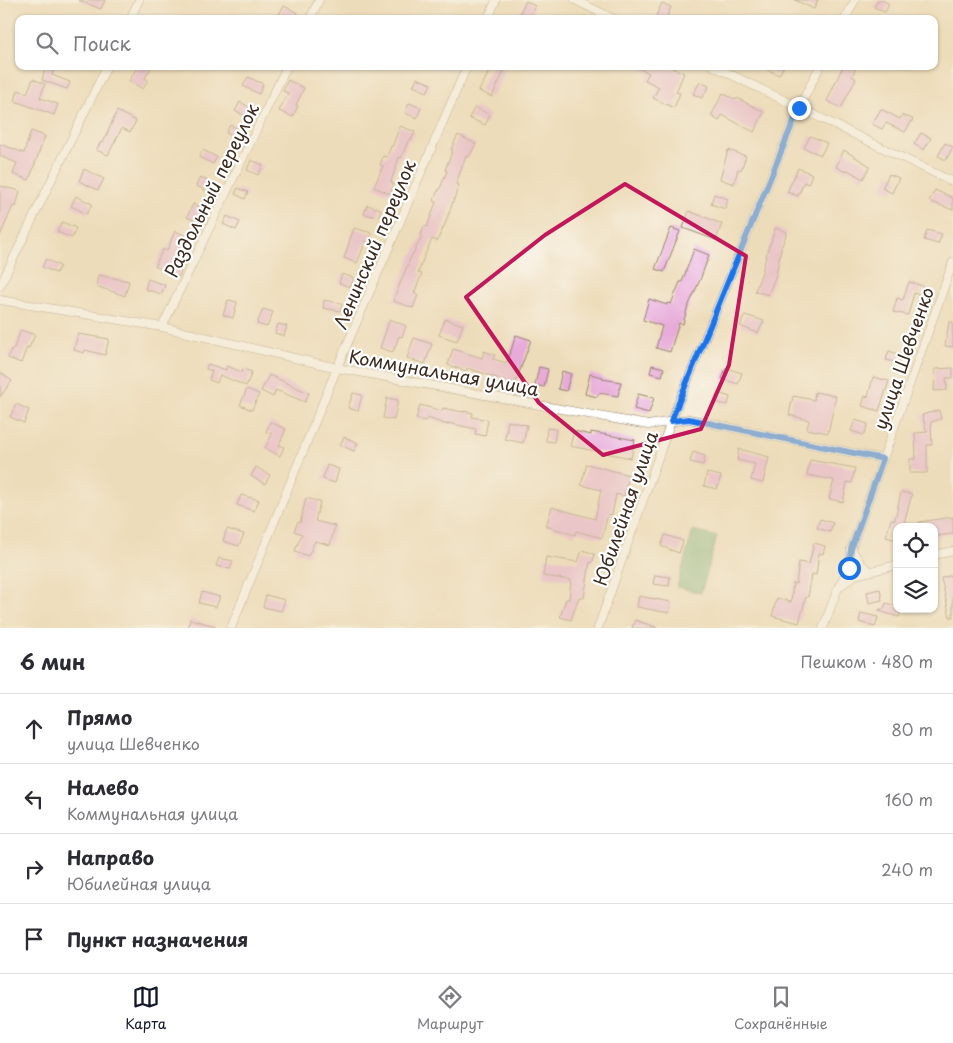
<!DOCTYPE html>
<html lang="ru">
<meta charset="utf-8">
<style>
:root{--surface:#fff;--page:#f7f7f7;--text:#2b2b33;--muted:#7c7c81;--line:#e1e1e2;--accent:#111827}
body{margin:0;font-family:"Playpen Sans",sans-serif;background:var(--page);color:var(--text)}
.controls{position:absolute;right:15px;bottom:15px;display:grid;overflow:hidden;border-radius:10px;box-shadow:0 1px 4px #0004}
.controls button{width:45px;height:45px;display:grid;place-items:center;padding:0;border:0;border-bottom:1px solid var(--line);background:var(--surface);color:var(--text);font:25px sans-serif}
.stop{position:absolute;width:15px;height:15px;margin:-11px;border:4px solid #1a73e8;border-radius:50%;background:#fff}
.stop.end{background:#1a73e8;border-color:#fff;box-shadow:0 1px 5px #0008}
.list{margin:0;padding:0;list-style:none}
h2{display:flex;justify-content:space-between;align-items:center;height:65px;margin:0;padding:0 20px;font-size:21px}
h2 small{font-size:16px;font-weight:400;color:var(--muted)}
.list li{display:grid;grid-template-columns:32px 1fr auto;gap:15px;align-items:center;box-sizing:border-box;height:70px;padding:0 20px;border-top:1px solid var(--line)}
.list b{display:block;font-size:19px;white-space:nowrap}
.list p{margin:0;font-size:16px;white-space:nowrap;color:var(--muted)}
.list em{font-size:16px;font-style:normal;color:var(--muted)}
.icon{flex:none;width:28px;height:28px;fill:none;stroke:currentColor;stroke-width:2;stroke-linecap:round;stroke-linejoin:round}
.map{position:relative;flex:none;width:953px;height:628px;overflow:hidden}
.search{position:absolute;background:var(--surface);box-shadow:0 1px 4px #0004;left:15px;right:15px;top:15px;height:55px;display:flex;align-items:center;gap:12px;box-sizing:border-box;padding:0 18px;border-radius:10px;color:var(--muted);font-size:19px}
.sheet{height:345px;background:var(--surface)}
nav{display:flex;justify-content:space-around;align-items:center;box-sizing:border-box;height:70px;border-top:1px solid var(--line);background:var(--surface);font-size:14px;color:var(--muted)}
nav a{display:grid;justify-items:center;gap:2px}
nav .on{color:var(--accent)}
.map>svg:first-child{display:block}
.forest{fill:#6dad6f;stroke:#546c46}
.building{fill:#e7aad9}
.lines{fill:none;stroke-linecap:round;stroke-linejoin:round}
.minor-casing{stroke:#94836c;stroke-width:9}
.minor{stroke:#fff;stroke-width:8}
.route{stroke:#1a73e8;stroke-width:6}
.marked{fill:none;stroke:#c2185b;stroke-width:4;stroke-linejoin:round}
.labels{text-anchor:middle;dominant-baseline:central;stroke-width:4.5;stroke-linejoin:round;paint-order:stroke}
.street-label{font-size:18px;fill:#3b2a1e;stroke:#fff}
</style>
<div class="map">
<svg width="953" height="628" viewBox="0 0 953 628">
<rect width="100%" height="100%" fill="#fff"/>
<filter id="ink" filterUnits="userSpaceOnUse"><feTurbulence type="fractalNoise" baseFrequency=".02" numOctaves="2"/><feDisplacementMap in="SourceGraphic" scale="10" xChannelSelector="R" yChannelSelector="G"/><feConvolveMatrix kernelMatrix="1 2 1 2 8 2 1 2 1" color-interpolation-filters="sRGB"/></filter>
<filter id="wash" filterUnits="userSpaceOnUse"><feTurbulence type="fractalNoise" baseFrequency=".0096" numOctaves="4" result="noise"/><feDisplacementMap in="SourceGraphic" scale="20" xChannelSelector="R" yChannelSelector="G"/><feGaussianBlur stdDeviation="1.12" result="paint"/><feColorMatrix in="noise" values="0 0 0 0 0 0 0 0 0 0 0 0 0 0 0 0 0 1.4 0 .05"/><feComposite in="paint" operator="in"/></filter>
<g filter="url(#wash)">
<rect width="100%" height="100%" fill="#eddcb9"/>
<path class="forest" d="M693,530l24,7 -16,56 -24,-6z"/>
<g id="blocks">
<g class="building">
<path d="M78,0h27l-4,9z"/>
<path d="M795,0h23l-4,9z"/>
<path d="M878,0h4l7,4 -4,8 -11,-5z"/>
<path d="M526,1l9,5 -5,11 -10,-4z"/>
<path d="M662,3l9,4 -5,12h-11z"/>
<path d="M284,6l14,7 -4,6h-6l-9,-5z"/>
<path d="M46,66h9l-3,9 18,7 -3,7 -25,-9z"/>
<path d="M138,66h14l-7,12 3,2 -5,9 -14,-8z"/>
<path d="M492,66l12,5 -12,26 -13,-6z"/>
<path d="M635,66h33l16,7 -8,19 4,1 -6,15 -21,-10 6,-11 -14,-7 4,-7z"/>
<path d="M760,66h24l-5,9z"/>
<path d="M843,66h14l-5,10 4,3 -15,29 -14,-7z"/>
<path d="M248,77l15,7 -4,10 -16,-8z"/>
<path d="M417,78l14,6 -4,8 -14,-6z"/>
<path d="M33,79l12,5 -5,14 18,6 -4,11 -39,-14 3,-11 9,3z"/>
<path d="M288,80l16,8 -8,17 2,1 -5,11 -14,-6 9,-18 -5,-2z"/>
<path d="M700,82l9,4 -7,12 -9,-4z"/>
<path d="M723,93l13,7 1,-2 27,14 -10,20 -32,-17 -3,6 -8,-5z"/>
<path d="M240,102l13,7 -5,8 -13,-6z"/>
<path d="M409,103l12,5 -4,10 -12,-5z"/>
<path d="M475,107l15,8 -5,10 -16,-7z"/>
<path d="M881,109l19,10 2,-4 11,4 -8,13 -19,-9 -4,6 -10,-5z"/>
<path d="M117,111l19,10 -6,11 -8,-4 -14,27 -12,-5 5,-8 2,1z"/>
<path d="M230,125l11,5 -2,9 -13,-6z"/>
<path d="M400,126l15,6 -4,8 -2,-1 -8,19 -2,-1 -8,25 3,2 -4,10 -16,-7 9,-21 -3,-1 3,-9 4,1 4,-11 1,1z"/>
<path d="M31,131l14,5 -16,44 -16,-6 4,-11 -17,-7v-12l24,9z"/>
<path d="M921,133l10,5 -7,12 -10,-6z"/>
<path d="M458,135l18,9 -8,14 -2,-2 -10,28 3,1 -14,39 -8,17 -5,-2 -9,20 -5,14 4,1 -8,19 4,2 -5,13 -20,-7 19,-47h1l9,-18 -1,-1 3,-9 3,1 9,-25 -2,-1 4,-11 1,1 8,-20 -2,-1 8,-21h-2z"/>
<path d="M810,136l17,7 -6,12 -17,-7z"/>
<path d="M945,143l8,4 -7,13 -8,-4z"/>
<path d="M203,150l14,7 -4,7 -14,-7z"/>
<path d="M728,150l18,6 -5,14 -3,-1 -4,15 -14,-5z"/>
<path d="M844,150l26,16 -7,13 -15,-9 -2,2 -10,-5z"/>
<path d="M251,160l12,5 -5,10 -11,-5z"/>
<path d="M798,168l14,6 -4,10 -4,-2 -6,14 -11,-4z"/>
<path d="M84,169l20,10 -6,11 -19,-9z"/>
<path d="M889,174l10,4 -7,15 -10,-5z"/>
<path d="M200,177l16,8 -4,8 -16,-7z"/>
<path d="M0,186l20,5 -4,16 -3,-1 -13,30z"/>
<path d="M238,188l10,4 -3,7 -10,-5z"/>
<path d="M935,190l18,8v12l-24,-9z"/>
<path d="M714,194l14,5 -3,10 -14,-5z"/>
<path d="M76,196l16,8 -5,10 -16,-8z"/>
<path d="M193,204l14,5 -6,14 -14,-6z"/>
<path d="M367,205l14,4 -3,8 -14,-3z"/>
<path d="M689,211l33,13 -6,16 -33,-12z"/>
<path d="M227,216l13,6 -4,8 -13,-6z"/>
<path d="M62,222l14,6 -4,10 -15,-6z"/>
<path d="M354,228l18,5 -3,9 -3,-1 -9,22 -13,-5z"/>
<path d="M671,228l9,3 -16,41 -9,-3z"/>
<path d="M775,228l12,4 -6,16 -5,27 -8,20 -13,-4 7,-19 7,-27h1z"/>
<path d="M927,230l15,4 -4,10 -14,-4z"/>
<path d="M175,231l19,8 -15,38 -24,-11 8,-17 4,2z"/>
<path d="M694,249l15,6 -9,25 -13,29 -4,15 -4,-1 -9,29 -14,-4 6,-22 -19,-6 6,-21 18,6v-2l4,1 9,-22h2z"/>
<path d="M46,259l14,7 -4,7 -14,-6z"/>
<path d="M342,274l12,4 -4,9 -11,-4z"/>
<path d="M98,275l31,6 -4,15 -29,-10z"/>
<path d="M148,279l17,6 -4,9 -16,-5z"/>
<path d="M909,282l14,4 -3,9 -6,-2 -6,22 -15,-3 4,-14 6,2z"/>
<path d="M228,300l9,2 -4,16 -10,-3z"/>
<path d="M324,300l18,4 -2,7 -17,-3z"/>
<path d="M263,309l10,3 -6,15 -10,-3z"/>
<path d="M745,315l19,6 -6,12 -18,-7z"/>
<path d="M390,319l16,7 -4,11 -3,-1 -6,16 -13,-4z"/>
<path d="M445,319l18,6 -6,16 -18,-6z"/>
<path d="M949,322h4v25l-8,-1z"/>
<path d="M278,324l9,2 -3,10 -9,-3z"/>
<path d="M21,330l14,5 -6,13 -2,-1 -6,16 -13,-5 3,-9 2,1z"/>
<path d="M78,334l31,5 -4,16 -20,-5 -1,3 -10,-3z"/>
<path d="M516,335l15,5 -16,44 -48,-16 -1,3 -18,-6 5,-16 29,9 2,-7 11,4 -2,4 14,4z"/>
<path d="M414,338l18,6 -7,20 -18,-6z"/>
<path d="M889,351l12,4 -2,8 -13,-3z"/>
<path d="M208,364l18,6 1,-4 15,6 1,-3 9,3 -6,14 -26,-11 -3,8 -8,-3 3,-9 -6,-2z"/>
<path d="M652,365l12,3 -2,8 -12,-3z"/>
<path d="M539,367l9,2 -4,18 -9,-2z"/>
<path d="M726,368l16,5 -4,11 -16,-5z"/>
<path d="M953,368v10h-7l1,12 -13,1 1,-22z"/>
<path d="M562,371l9,3 -5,17 -8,-2z"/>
<path d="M0,372l12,9 -12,16z"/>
<path d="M590,374l13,3 -1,2 19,3 -3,14 -19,-3 -2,4 -12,-3z"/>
<path d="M269,375l40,18 -4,9 -29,-12 -3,7 -12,-6z"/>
<path d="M873,377l16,4 -10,30 -17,-5 3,-10 3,1z"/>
<path d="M247,389l12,5 -7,16 -12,-5z"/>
<path d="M815,392l21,4 -8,37 -21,-4 2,-9 -20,-5 4,-19 21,4z"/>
<path d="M353,393l9,2 -4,16 -10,-3z"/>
<path d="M718,393l12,4 -2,8 -13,-3z"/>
<path d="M638,394l16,4 -5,15 -15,-4z"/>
<path d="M387,398l11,2 -4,20 -11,-2z"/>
<path d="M16,404l13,6 -5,13 -14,-6z"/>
<path d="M420,405l22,6 1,-3 21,4v-1l9,2 -1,4 16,3 -3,16 -10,-2 1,-5 -28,-6v2l-21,-7 -1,3 -10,-2z"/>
<path d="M939,410l2,9 -10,3 1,23h-5v28h-17v-14h6l-1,-26 12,-1 -5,-17z"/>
<path d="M855,420l13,4 -4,11 -13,-4z"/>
<path d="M508,421l19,4 -4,18 -18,-4z"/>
<path d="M270,422l16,7 -7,16 5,2 -4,9 -15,-8 7,-14 -6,-2z"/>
<path d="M547,428l9,1 -2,13 -8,-1z"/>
<path d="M574,431l17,4v-3l44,8 -4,18 -61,-12z"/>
<path d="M344,437l14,6 -4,8 -14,-6z"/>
<path d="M739,449l30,8 -6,26 -12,-3 4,-16 -18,-4z"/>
<path d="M693,452l12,4 -2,9 -13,-3z"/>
<path d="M810,460l45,8 -3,15 -5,-1 -4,20 -14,-3 5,-19 -27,-5z"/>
<path d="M587,464l42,11 -5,21 -8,-2 -4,21 -4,-1 -6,24 -26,-7 -1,4 -29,-9 6,-19 43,12 6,-29 -20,-5z"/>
<path d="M327,465l12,4 -4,14 -12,-4z"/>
<path d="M256,467l14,8 -5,9 -14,-8z"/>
<path d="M707,473l14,3 -4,13 -13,-3z"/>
<path d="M901,492l11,2 -8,29 7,1v3h-14v13l-11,-3 5,-18 4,1z"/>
<path d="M241,495l18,5 -5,11 -17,-6z"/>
<path d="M306,498l14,4 -5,19 20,5 -5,19 -15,-4 -7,15 -13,-5 7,-17 -8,-3 4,-9 2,1z"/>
<path d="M953,517v17l-19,2v-9h-14l-1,-5z"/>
<path d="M820,519l13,4 -3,9 -13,-4z"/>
<path d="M227,529l17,5 -5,12 -16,-5z"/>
<path d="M665,535l18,6 -4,12 -18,-7z"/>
<path d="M814,543l11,3 -2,8 -4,-1 -3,22 -4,-1 -4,23h-2l-7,26 -27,-7 5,-18 14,4 2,-19 3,1 3,-22 10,2z"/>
<path d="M582,550l13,4 -3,9 -2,-1 -6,36 -5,-1 -8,23 -11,-3 6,-18h3l2,-19 -28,-4 3,-19 32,5z"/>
<path d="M219,558l14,3 -3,8 -14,-3z"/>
<path d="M655,575l15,2 -1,9 -16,-2z"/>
<path d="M953,575v42h-3l-9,-39z"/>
<path d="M880,589l2,11 -13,3 -2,-11z"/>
<path d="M202,592l18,5 -4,10 -17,-4z"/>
<path d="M266,595l19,5 -4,11 -18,-4z"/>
<path d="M639,596l32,6 -2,11 -32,-6z"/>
<path d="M886,603l11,3v3h5l-3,8 -20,-6 1,-2h4z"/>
<path d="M861,613l17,4 -3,10 -16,-5z"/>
<path d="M190,619l25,7 -1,2h-26z"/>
<path d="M635,620l21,7v1h-24z"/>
</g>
</g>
</g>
<g filter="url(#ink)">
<use href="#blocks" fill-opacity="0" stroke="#94836c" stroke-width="1"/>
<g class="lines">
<g class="minor-casing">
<g id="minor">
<path d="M575,0l39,19"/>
<path d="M130,19l9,-19"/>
<path d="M310,19l9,-19"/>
<path d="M488,19l8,-19"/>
<path d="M845,19l10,-19"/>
<path d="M713,66l240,116"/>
<path d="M0,286l107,-220"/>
<path d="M0,300l162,27 175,41 311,57 41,-6 194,40"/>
<path d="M162,327l125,-261"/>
<path d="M934,555l19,-4"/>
<path d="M870,571l-8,-6 -11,-16 102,-287"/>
<path d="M839,587l16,-12 42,-10"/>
<path d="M231,628l106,-260 130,-302"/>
<path d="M598,628l73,-207 128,-313 21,-42"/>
<path d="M823,628l15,-40 11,-20 2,-19"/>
</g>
</g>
<use href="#minor" class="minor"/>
</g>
</g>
<g class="lines" filter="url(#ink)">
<path class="route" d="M799,108l-128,313 18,-2 194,40 -32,90 -2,19"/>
</g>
<path d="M0 0H953V628H0ZM625,184l121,72 -17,109 -28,64 -98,26 -64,-52 -73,-106 79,-62z" fill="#eddcb9" fill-opacity=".55" fill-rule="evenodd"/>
<path class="marked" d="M625,184l121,72 -17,109 -28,64 -98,26 -64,-52 -73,-106 79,-62z"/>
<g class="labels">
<g class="street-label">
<text transform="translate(211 190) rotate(-64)">Раздольный переулок</text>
<text transform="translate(374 244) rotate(-67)">Ленинский переулок</text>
<text transform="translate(903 358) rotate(-71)">улица Шевченко</text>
<text transform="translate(444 372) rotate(10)">Коммунальная улица</text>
<text transform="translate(625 508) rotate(-71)">Юбилейная улица</text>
</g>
</g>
</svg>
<div class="controls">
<button><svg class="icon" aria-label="locate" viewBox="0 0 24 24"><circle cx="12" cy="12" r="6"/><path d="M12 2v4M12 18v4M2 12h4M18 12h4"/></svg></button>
<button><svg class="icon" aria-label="layers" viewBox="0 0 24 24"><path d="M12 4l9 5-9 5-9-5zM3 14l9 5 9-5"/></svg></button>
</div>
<div class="stop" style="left:849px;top:568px"></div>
<div class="stop end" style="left:799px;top:108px"></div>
<div class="search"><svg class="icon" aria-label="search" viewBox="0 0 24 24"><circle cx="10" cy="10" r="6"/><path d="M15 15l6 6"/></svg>Поиск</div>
</div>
<section class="sheet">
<h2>6 мин<small>Пешком · 480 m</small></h2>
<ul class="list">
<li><svg class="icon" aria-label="ahead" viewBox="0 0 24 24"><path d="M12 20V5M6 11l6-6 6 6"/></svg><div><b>Прямо</b><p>улица Шевченко</p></div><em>80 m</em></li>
<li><svg class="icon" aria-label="left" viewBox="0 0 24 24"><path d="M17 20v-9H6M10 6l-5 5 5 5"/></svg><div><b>Налево</b><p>Коммунальная улица</p></div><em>160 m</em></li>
<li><svg class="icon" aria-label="right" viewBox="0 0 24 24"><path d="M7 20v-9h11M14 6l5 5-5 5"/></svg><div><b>Направо</b><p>Юбилейная улица</p></div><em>240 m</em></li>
<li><svg class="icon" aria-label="arrive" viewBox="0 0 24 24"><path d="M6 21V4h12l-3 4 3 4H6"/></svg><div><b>Пункт назначения</b></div></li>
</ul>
</section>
<nav>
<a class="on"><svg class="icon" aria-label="map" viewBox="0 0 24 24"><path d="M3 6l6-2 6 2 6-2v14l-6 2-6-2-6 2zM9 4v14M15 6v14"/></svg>Карта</a>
<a><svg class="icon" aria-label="directions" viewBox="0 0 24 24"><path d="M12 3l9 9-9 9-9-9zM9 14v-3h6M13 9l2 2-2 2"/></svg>Маршрут</a>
<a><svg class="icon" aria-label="saved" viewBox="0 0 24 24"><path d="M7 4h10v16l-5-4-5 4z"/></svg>Сохранённые</a>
</nav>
